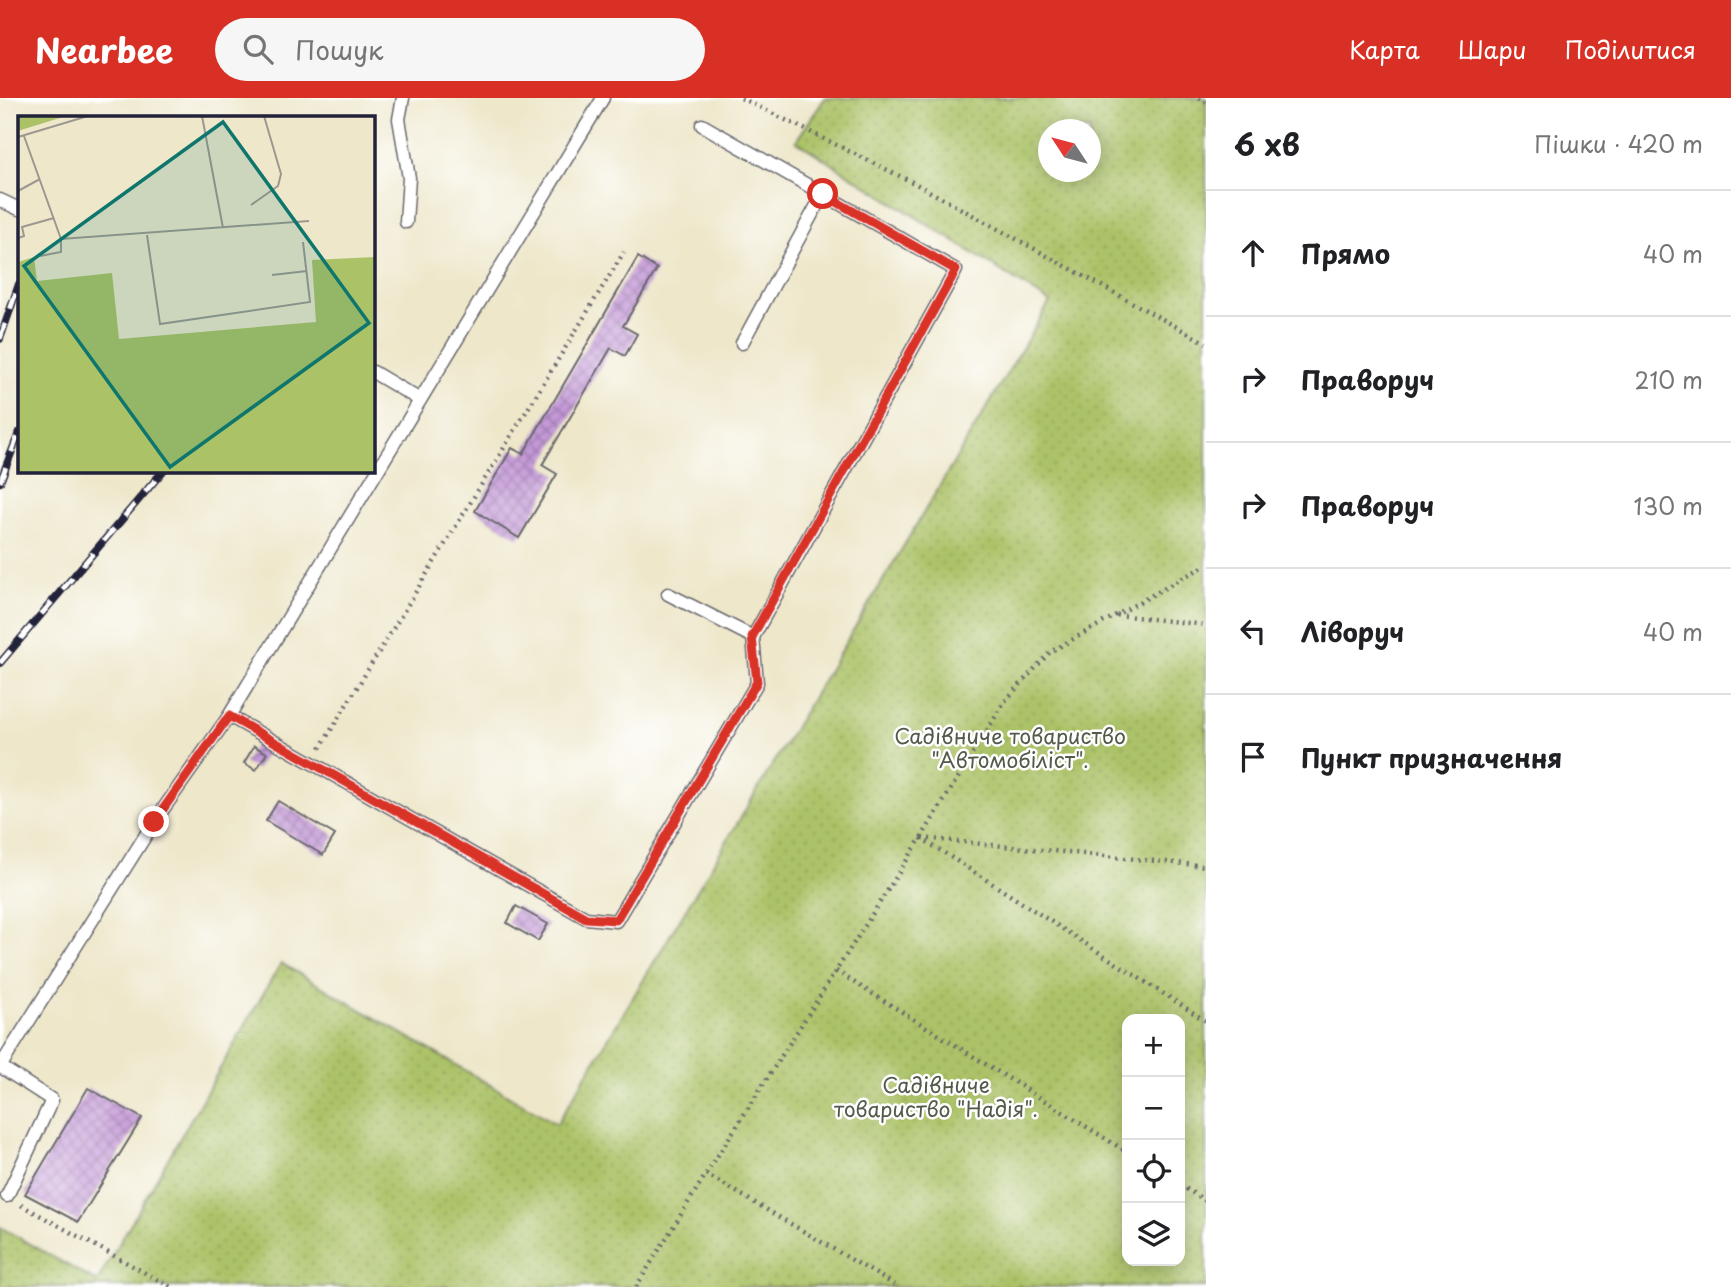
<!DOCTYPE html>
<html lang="uk">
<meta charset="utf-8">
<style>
:root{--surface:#fff;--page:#f6f6f6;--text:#202124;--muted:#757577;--line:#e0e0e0;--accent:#d93025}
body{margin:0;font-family:"Playpen Sans",sans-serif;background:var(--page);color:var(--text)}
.controls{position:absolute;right:21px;bottom:21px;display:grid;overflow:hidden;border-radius:14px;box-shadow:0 4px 18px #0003}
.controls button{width:63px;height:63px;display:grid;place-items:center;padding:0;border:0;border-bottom:2px solid var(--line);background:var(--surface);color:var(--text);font:35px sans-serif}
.compass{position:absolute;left:1038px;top:21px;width:63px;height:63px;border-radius:50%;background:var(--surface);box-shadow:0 4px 18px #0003;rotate:306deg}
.stop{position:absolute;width:21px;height:21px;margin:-16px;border:5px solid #d93025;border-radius:50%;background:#fff}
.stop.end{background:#d93025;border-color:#fff;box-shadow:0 2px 7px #0008}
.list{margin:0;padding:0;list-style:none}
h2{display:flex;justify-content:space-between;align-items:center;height:91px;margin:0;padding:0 28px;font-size:30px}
h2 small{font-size:23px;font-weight:400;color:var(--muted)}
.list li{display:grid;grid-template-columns:46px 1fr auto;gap:21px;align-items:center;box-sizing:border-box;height:126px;padding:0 28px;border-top:2px solid var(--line)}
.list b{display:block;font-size:26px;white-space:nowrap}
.list em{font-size:23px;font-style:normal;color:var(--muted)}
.icon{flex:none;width:38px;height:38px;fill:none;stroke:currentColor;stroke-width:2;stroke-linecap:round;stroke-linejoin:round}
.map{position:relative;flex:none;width:1206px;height:1189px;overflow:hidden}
header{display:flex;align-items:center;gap:42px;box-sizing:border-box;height:98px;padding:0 35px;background:var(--accent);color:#fff}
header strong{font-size:33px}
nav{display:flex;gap:38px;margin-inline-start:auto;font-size:24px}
.search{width:490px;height:63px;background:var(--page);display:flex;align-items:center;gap:18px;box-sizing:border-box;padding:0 24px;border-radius:38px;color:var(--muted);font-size:26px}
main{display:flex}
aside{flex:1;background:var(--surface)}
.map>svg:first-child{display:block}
.garden{fill:url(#garden-dots);stroke:#677251;stroke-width:2;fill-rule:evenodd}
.building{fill:url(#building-cross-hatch)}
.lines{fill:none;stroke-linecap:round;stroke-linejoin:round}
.lane-casing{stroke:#69676d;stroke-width:15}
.path{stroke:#69676d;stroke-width:4.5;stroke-dasharray:2 5;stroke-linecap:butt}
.lane{stroke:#fff;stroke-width:12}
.rail-casing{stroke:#22223b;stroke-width:8}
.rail{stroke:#fff;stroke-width:5;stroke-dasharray:16;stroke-linecap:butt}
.route{stroke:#d93025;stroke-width:9}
.labels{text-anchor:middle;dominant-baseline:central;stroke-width:5;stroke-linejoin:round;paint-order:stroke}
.park-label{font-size:21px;fill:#525a4a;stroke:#fff}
.inset-road{fill:none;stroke:#9c9891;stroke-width:2}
.view{fill:#0f766e;fill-opacity:0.15;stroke:#0f766e;stroke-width:3.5}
.inset-edge{fill:none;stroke:#22223b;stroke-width:3.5}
</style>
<header>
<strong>Nearbee</strong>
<div class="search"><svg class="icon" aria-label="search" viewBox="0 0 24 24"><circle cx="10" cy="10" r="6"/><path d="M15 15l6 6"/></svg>Пошук</div>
<nav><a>Карта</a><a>Шари</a><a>Поділитися</a></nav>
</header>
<main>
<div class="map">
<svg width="1206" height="1189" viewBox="0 0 1206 1189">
<defs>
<pattern id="garden-dots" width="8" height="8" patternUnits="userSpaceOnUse" patternTransform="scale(1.75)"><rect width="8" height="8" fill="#acc267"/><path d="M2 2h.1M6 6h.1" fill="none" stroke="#94a65a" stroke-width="1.8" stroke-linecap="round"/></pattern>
<pattern id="building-cross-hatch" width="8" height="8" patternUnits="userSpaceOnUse" patternTransform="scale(1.75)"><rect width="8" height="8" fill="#c499d7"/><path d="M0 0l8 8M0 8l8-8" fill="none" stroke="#9f7cb0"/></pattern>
</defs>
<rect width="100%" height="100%" fill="#fff"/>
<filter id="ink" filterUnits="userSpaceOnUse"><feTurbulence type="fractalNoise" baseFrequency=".0143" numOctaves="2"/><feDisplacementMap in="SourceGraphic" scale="14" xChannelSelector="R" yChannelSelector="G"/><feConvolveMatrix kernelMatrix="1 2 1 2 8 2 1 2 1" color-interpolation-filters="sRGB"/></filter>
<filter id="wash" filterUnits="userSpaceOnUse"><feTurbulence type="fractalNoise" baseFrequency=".00686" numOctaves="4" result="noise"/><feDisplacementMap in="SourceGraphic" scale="28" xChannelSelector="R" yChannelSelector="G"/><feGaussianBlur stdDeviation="1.57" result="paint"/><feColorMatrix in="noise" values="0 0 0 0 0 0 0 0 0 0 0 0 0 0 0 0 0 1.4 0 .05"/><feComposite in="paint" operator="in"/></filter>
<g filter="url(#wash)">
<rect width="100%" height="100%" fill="#eee7ca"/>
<path class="garden" d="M825,0h381v1189h-1206v-60l97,55 184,-319 276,161 493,-822 -254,-161zM1048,32h42v42h-42zM1127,921h53v242h-53z"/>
<g id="blocks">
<g class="building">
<path d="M638,159l19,12 -34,57 14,8 -12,22 -14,-8 -69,117 15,9 -38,64 -44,-27 37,-63 11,6z"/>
<path d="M254,648l13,7 -11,17 -12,-7z"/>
<path d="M278,703l57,34 -12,20 -57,-34z"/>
<path d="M516,808l32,18 -10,17 -31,-18z"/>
<path d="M88,990l54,30 -64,104 -53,-28z"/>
</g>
</g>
</g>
<g filter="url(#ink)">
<use href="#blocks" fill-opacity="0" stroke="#69676d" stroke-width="2"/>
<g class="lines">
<g class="lane-casing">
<g id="lane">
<path d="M403,0l-4,21 10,59 -3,44"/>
<path d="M0,102l19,9"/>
<path d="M742,245l81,-149"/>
<path d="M373,274l47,28"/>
<path d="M668,496l85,43"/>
<path d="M229,618l357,202 30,3 141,-238 -4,-46 203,-367 -254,-145"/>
<path d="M0,969l154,-245 75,-106 374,-618"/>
<path d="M1,969l51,33 -45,96"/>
</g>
</g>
<g class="path">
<path d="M741,0l175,86 290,159"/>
<path d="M1199,0l7,4"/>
<path d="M1117,517l89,10"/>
<path d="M320,650l304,-496"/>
<path d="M921,740l285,183"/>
<path d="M922,740l284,28"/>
<path d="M836,873l291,181"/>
<path d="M706,1076l192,113"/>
<path d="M1180,1087l26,16"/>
<path d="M21,1107l150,82"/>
<path d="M636,1189l70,-113 215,-336 84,-137 45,-49 156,-87"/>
</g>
<use href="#lane" class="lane"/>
<g class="rail-casing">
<g id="rail">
<path d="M0,241l19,-55"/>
<path d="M0,384l19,-49"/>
<path d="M0,565l163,-192"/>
</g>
</g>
<use href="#rail" class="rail"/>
</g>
</g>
<g class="lines" filter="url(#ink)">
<path class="route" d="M154,724l75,-106 357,202 30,2 141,-238 -5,-45 204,-367 -133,-76"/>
</g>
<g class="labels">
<g class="park-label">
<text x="1010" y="637">Садівниче товариство<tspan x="1010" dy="24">"Автомобіліст".</tspan></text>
<text x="936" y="986">Садівниче<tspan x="936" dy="24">товариство "Надія".</tspan></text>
</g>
</g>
<g transform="translate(18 18)">
<rect width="357" height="357" fill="#eee7ca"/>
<path d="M0,0h48l-48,15zM16,141l3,24 75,-8 7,66 197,-17 -4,-62 63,-3v216h-357v-211z" fill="#acc267"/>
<path class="inset-road" d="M184,0l21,112M6,20l37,103 248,-18M0,21l70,-21M0,75l22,-12M233,89l27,-19 3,-12 -17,-58M129,119l13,89 150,-22 -7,-60M0,122l6,-2 -2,-9 32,-9M22,140l21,-4v-13M254,159l35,-4"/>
<path class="view" d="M205,6l146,201 -199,144 -146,-201z"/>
<rect width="357" height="357" class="inset-edge"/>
</g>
</svg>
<div class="controls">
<button>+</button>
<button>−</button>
<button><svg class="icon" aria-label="locate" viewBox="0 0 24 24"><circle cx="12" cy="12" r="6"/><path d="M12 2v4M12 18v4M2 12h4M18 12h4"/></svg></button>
<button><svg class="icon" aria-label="layers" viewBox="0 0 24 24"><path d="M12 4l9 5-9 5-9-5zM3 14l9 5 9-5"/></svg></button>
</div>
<svg class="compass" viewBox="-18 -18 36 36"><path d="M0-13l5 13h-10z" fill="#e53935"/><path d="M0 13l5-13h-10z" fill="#757577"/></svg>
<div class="stop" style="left:823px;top:96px"></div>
<div class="stop end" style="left:154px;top:724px"></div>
</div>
<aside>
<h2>6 хв<small>Пішки · 420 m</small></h2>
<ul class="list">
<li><svg class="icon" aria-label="ahead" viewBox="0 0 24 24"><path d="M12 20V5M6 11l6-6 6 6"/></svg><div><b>Прямо</b></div><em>40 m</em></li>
<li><svg class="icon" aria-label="right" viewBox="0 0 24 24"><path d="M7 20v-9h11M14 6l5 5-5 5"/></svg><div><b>Праворуч</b></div><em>210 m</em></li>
<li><svg class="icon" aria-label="right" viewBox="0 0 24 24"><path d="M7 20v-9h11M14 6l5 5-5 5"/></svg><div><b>Праворуч</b></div><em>130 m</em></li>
<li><svg class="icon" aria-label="left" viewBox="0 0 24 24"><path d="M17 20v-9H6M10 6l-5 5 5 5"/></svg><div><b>Ліворуч</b></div><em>40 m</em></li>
<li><svg class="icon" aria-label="arrive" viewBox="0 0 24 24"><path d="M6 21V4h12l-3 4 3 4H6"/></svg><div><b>Пункт призначення</b></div></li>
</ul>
</aside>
</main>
